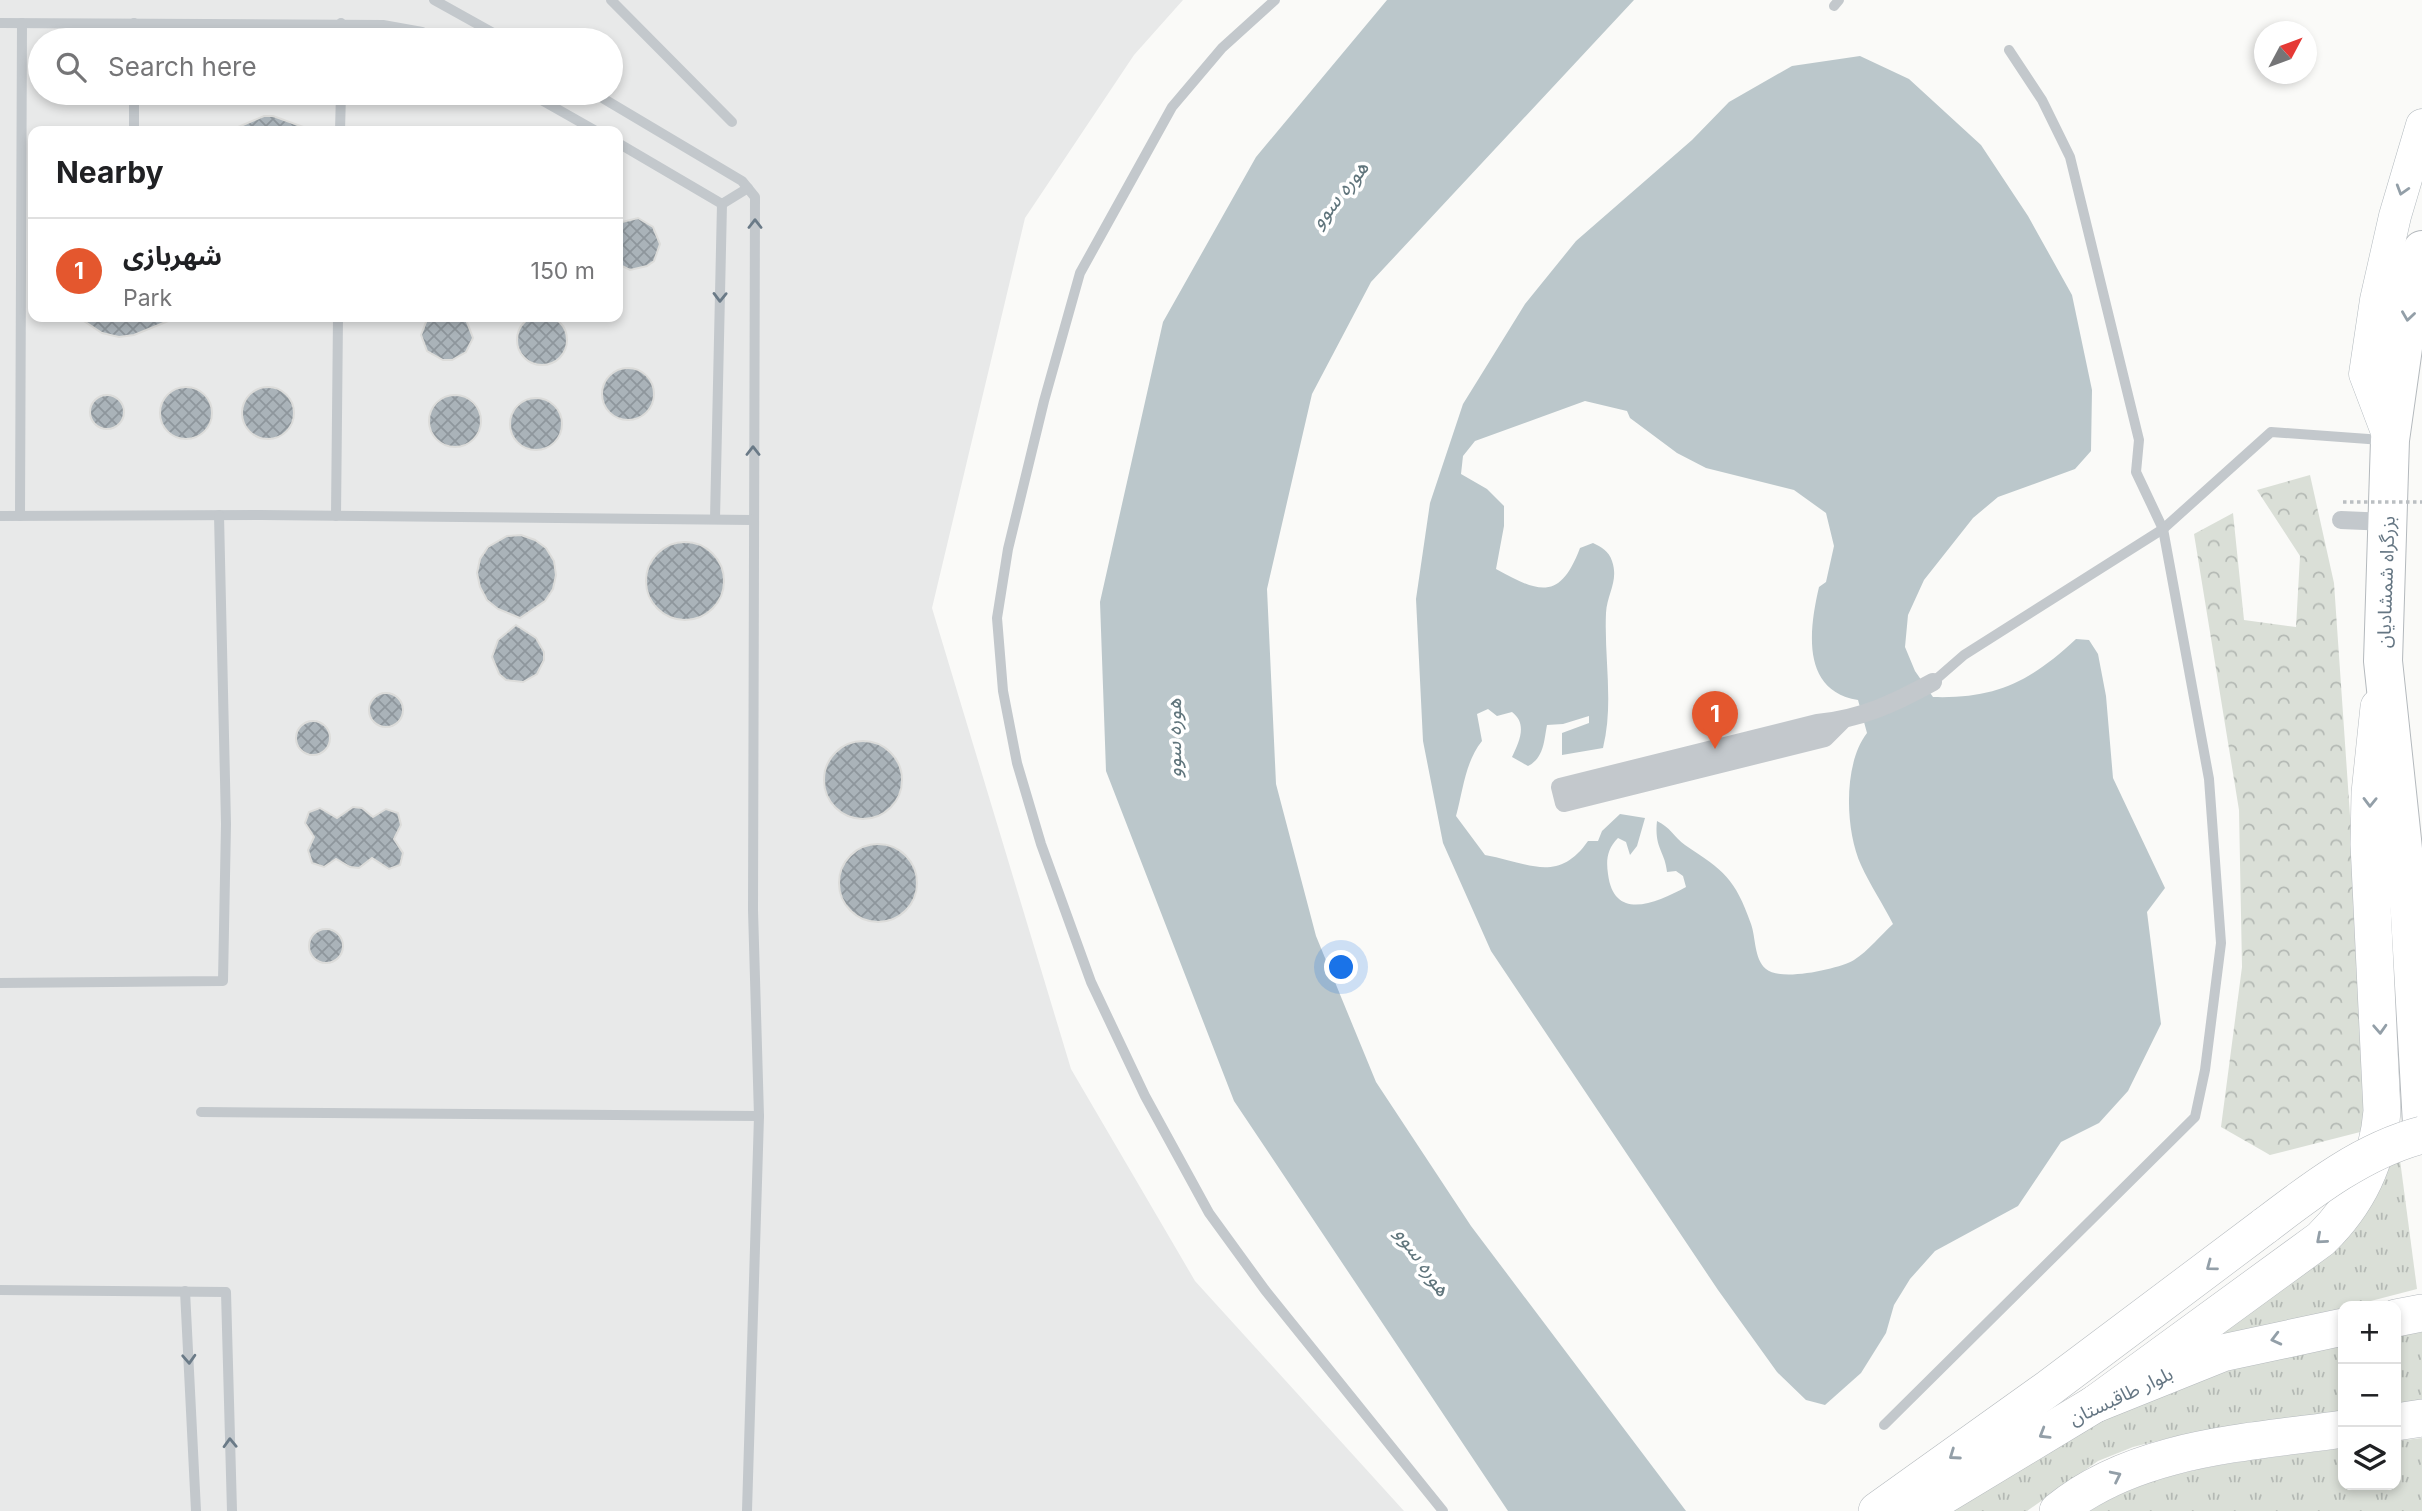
<!DOCTYPE html>
<meta charset="utf-8">
<style>
:root{--surface:#fff;--page:#f2f2f2;--text:#202124;--muted:#757577;--line:#e0e0e0;--accent:#e4572e}
body{margin:0;font-family:Inter,"Noto Sans Arabic",sans-serif;background:var(--page);color:var(--text)}
.controls{position:absolute;right:21px;bottom:21px;display:grid;overflow:hidden;border-radius:14px;box-shadow:0 4px 10px #0003}
.controls button{width:63px;height:63px;display:grid;place-items:center;padding:0;border:0;border-bottom:2px solid var(--line);background:var(--surface);color:var(--text);font:35px sans-serif}
.compass{position:absolute;left:2254px;top:21px;width:63px;height:63px;border-radius:50%;background:var(--surface);box-shadow:0 4px 10px #0003;rotate:49deg}
.you{position:absolute;left:1342px;top:968px;width:24px;height:24px;margin:-18px;border:5px solid #fff;border-radius:50%;background:#1a73e8;box-shadow:0 0 0 10px #1a73e833}
.badge{display:grid;place-items:center;width:46px;height:46px;border-radius:50%;background:var(--accent);color:#fff;font-size:23px;font-weight:700}
.pin{position:absolute;translate:-50% -58px;filter:drop-shadow(0 2px 4px #0008)}
.pin::after{content:'';position:absolute;top:37px;width:24px;height:21px;background:inherit;clip-path:polygon(0 0,100% 0,50% 100%)}
.list{margin:0;padding:0;list-style:none}
h2{display:flex;justify-content:space-between;align-items:center;height:91px;margin:0;padding:0 28px;font-size:30px}
h2 small{font-size:23px;font-weight:400;color:var(--muted)}
.list li{display:grid;grid-template-columns:46px 1fr auto;gap:21px;align-items:center;box-sizing:border-box;height:105px;padding:0 28px;border-top:2px solid var(--line)}
.list b{display:block;font-size:26px;white-space:nowrap}
.list p{margin:0;font-size:23px;white-space:nowrap;color:var(--muted)}
.list em{font-size:23px;font-style:normal;color:var(--muted)}
.icon{flex:none;width:38px;height:38px;fill:none;stroke:currentColor;stroke-width:2;stroke-linecap:round;stroke-linejoin:round}
.map{position:relative;flex:none;width:2422px;height:1511px;overflow:hidden}
.search{position:absolute;background:var(--surface);box-shadow:0 4px 10px #0003;left:28px;top:28px;width:595px;height:77px;display:flex;align-items:center;gap:18px;box-sizing:border-box;padding:0 24px;border-radius:38px;color:var(--muted);font-size:26px}
.panel{position:absolute;background:var(--surface);box-shadow:0 4px 10px #0003;left:28px;top:126px;width:595px;height:196px;border-radius:14px}
.map>svg:first-child{display:block}
.built{fill:#e8e9e9;fill-rule:evenodd}
.grass{fill:url(#grass-tufts)}
.forest{fill:url(#forest-crowns)}
.water{fill:#bbc7cb;fill-rule:evenodd}
.building{fill:url(#building-cross-hatch);stroke:#dcdcda;stroke-width:2}
.lines{fill:none;stroke-linecap:round;stroke-linejoin:round}
.secondary-casing{stroke:#b3babf;stroke-width:33}
.primary-casing{stroke:#b5babe;stroke-width:38}
.trunk-casing{stroke:#b4b9bd;stroke-width:40}
.service{stroke:#c3c8cc;stroke-width:10}
.pedestrian{stroke:#c3c8cc;stroke-width:18}
.secondary{stroke:#fff;stroke-width:32}
.primary{stroke:#fff;stroke-width:37}
.trunk{stroke:#fff;stroke-width:38}
.primary-bridge-casing{stroke:#b5babe;stroke-width:38;stroke-linecap:butt}
.path-bridge{stroke:#bbbfc2;stroke-width:3.5;stroke-dasharray:3.5 3.5;stroke-linecap:butt}
.primary-bridge{stroke:#fff;stroke-width:37}
.oneway{stroke:#939fa8}
.oneway2{stroke:#6a7a87}
.labels{text-anchor:middle;dominant-baseline:central;stroke-width:7;stroke-linejoin:round;paint-order:stroke}
.street-label{font-size:19px;fill:#657683;stroke:#fff}
.water-label{font-size:21px;font-style:italic;fill:#60757c;stroke:#fff}
</style>
<div class="map">
<svg width="2422" height="1511" viewBox="0 0 2422 1511">
<defs>
<pattern id="grass-tufts" width="24" height="20" patternUnits="userSpaceOnUse" patternTransform="scale(1.75)"><rect width="24" height="20" fill="#dadfd7"/><path d="M3 7l-1-3M5 7V3M7 7l1-3M15 17l-1-3M17 17v-4M19 17l1-3" fill="none" stroke="#b4b9b4"/></pattern>
<pattern id="forest-crowns" width="20" height="18" patternUnits="userSpaceOnUse" patternTransform="scale(1.75)"><rect width="20" height="18" fill="#dadfd7"/><path d="M2 6a3 3 0 1 1 6 0M12 15a3 3 0 1 1 6 0" fill="none" stroke="#b4b9b4"/></pattern>
<pattern id="building-cross-hatch" width="8" height="8" patternUnits="userSpaceOnUse" patternTransform="scale(1.75)"><rect width="8" height="8" fill="#aab3b9"/><path d="M0 0l8 8M0 8l8-8" fill="none" stroke="#8e969c"/></pattern>
</defs>
<rect width="100%" height="100%" fill="#fafaf8"/>
<path class="built" d="M0,0h1183l-49,55 -109,163 -93,390 139,461 124,212 209,230h-1404zM40,40h571v53h-571zM33,131h585v186h-585z"/>
<g class="grass">
<path d="M2400,1160l17,129 -216,56 181,-177z"/>
<path d="M2422,1332v68l-26,4v-69z"/>
<path d="M2343,1343v68l-162,24 -48,12 -35,14 -71,50h-86l126,-76 175,-74z"/>
<path d="M2422,1438v73h-332c73,-47 170,-51 253,-63v37h53v-44z"/>
</g>
<path class="forest" d="M2310,475l24,108 31,451 3,96 -98,25 -49,-28 21,-160 -3,-157 -45,-276 39,-21 11,107 52,7 4,-71 -43,-66z"/>
<g class="water">
<path d="M1387,0h247l-263,282 -59,112 -45,195 9,195 40,152 60,146 95,144 215,285h-178l-274,-410 -128,-330 -6,-169 63,-280 93,-165z"/>
<path d="M1860,56l49,23 72,66 47,71 44,79 20,95 -1,61 -16,18 -77,28 -25,21 -49,62 -16,35 -3,32 10,24 18,26c63,2 98,-16 143,-58l13,1 9,14 8,42 7,82 52,110 -18,24 14,112 -33,67 -29,32 -38,19 -43,64 -83,45 -25,28 -16,26 -8,28 -25,40 -36,32 -19,-5 -29,-28 -59,-82 -227,-339 -48,-108 -20,-102 -7,-142 14,-96 33,-99 62,-100 51,-63 116,-101 37,-38 63,-36zM1585,401l42,10 3,7 47,35 29,15 88,22 32,23 8,33 -8,36 -7,5c-10,43 -18,104 39,113l9,33c-24,31 -22,97 -6,132 9,20 22,39 32,59 -12,11 -25,27 -39,36 -15,9 -74,22 -88,9 -12,-10 -10,-31 -15,-45 -16,-46 -27,-53 -66,-79 -11,-8 -15,-18 -28,-24 -3,27 8,30 10,51l9,-1 7,5 3,11c-30,16 -72,35 -78,-13 -2,-14 -1,-25 10,-36l8,4 4,13 7,-9 8,-28 -25,-4 -18,17 -4,10h-10c-30,43 -59,22 -103,14l-29,-39c7,-25 9,-54 26,-75l-5,-27 11,-5 9,7 15,-4c16,12 7,30 0,45l16,9c16,-8 16,-25 19,-41l16,-1 26,-8v7l-27,10v22l41,-7c11,-45 1,-89 3,-135 1,-19 13,-32 6,-52 -3,-10 -11,-14 -19,-18l-13,5c-20,53 -41,45 -84,21l8,-43v-20l-17,-17 -26,-15 2,-18 12,-15z"/>
</g>
<g class="building">
<path d="M264,116h9l36,13 -1,2h-79z"/>
<path d="M638,218l15,9 7,17 -6,17 -7,5 -17,4 -12,-6v-41z"/>
<circle cx="542" cy="340" r="25"/>
<path d="M78,317h100l-44,18 -15,2 -17,-4z"/>
<path d="M428,317h37l8,21 -7,14 -14,8h-9l-16,-9 -6,-16z"/>
<circle cx="628" cy="394" r="26"/>
<circle cx="268" cy="413" r="26"/>
<circle cx="186" cy="413" r="26"/>
<circle cx="107" cy="412" r="17"/>
<circle cx="455" cy="421" r="26"/>
<circle cx="536" cy="424" r="26"/>
<path d="M521,535l14,5 11,8 8,13 2,14 -3,14 -8,12 -25,17 -22,-9 -11,-9 -7,-13 -3,-14 3,-14 8,-12 19,-11z"/>
<circle cx="685" cy="581" r="39"/>
<path d="M516,625l20,13 8,14v8l-7,14 -14,8 -17,-2 -7,-6 -7,-17 6,-17z"/>
<circle cx="386" cy="710" r="17"/>
<circle cx="313" cy="738" r="17"/>
<circle cx="863" cy="780" r="39"/>
<path d="M353,807l9,1 11,9 13,-8 12,4 3,12 -7,14 9,14 -3,12 -11,4 -17,-11 -13,10 -9,-1 -14,-8 -12,8 -12,-4 -4,-13 6,-13 -9,-14 4,-11 11,-4 17,10z"/>
<circle cx="878" cy="883" r="39"/>
<circle cx="326" cy="946" r="17"/>
</g>
<g class="lines">
<g class="secondary-casing">
<path id="secondary" d="M2390,440l-25,-66 11,-74 19,-84 27,-91"/>
</g>
<g class="primary-casing">
<g id="primary">
<path d="M2396,1318l26,-5"/>
<path d="M2095,1404l226,-165c36,-35 57,-77 61,-128l-13,-267 1,-51 9,-86"/>
<path d="M2396,1422l26,-4"/>
<path d="M1877,1511l172,-123 217,-163"/>
<path d="M1918,1511l177,-107 127,-51 121,-26"/>
<path d="M2058,1511c78,-64 189,-68 285,-82"/>
</g>
</g>
<g class="trunk-casing">
<path id="trunk" d="M2422,250l-13,55 -19,135 -7,221 27,254 12,209"/>
</g>
<g class="service">
<path d="M434,0l72,40"/>
<path d="M611,0l121,122"/>
<path d="M1275,0l-53,48 -50,59 -92,166 -36,128 -36,148 -11,69 6,73 14,72 24,81 50,138 54,114 64,117 56,77 178,221"/>
<path d="M1834,6l5,-6"/>
<path d="M0,23l383,2 39,7 15,8"/>
<path d="M134,23v17"/>
<path d="M341,40v-17"/>
<path d="M134,93v38"/>
<path d="M529,93l67,38"/>
<path d="M594,93l148,88 13,16 -2,713 6,206 -12,395"/>
<path d="M340,131l1,-38"/>
<path d="M618,143l104,61"/>
<path d="M722,204l26,-16"/>
<path d="M0,516l261,-1 492,5"/>
<path d="M20,516l2,-493"/>
<path d="M336,516l2,-199"/>
<path d="M715,519l7,-315"/>
<path d="M1933,682l31,-27 199,-126 108,-97 111,8"/>
<path d="M0,983l223,-2 3,-157 -7,-309"/>
<path d="M201,1112l558,4"/>
<path d="M0,1290l226,2 6,219"/>
<path d="M185,1291l11,220"/>
<path d="M1884,1425l311,-308 10,-47 16,-127 -12,-164 -46,-250 -27,-57 3,-32 -69,-283 -28,-57 -33,-50"/>
</g>
<g class="pedestrian">
<path d="M2341,520l47,2"/>
<path d="M1843,720l-18,18 -261,65 -4,-16 257,-64c44,-4 78,-20 116,-41"/>
</g>
<use href="#secondary" class="secondary"/>
<use href="#primary" class="primary"/>
<use href="#trunk" class="trunk"/>
<g class="primary-bridge-casing">
<path id="primary-bridge" d="M2266,1225c47,-36 98,-75 156,-90"/>
</g>
<path class="path-bridge" d="M2343,502h79"/>
<use href="#primary-bridge" class="primary-bridge"/>
</g>
<defs><path id="oneway-chevron" d="M-2-3.5L2.5 0L-2 3.5" fill="none" stroke-width="1.6" stroke-linecap="round" stroke-linejoin="round" transform="scale(1.75)"/></defs>
<g class="oneway">
<use href="#oneway-chevron" transform="translate(2402 190) rotate(107)"/>
<use href="#oneway-chevron" transform="translate(2408 316) rotate(98)"/>
<use href="#oneway-chevron" transform="translate(2370 802) rotate(91)"/>
<use href="#oneway-chevron" transform="translate(2380 1029) rotate(87)"/>
<use href="#oneway-chevron" transform="translate(2321 1239) rotate(139)"/>
<use href="#oneway-chevron" transform="translate(2211 1266) rotate(143)"/>
<use href="#oneway-chevron" transform="translate(2276 1339) rotate(166)"/>
<use href="#oneway-chevron" transform="translate(2044 1434) rotate(149)"/>
<use href="#oneway-chevron" transform="translate(1954 1455) rotate(145)"/>
<use href="#oneway-chevron" transform="translate(2116 1476) rotate(-26)"/>
</g>
<g class="oneway2">
<use href="#oneway-chevron" transform="translate(755 224) rotate(-90)"/>
<use href="#oneway-chevron" transform="translate(720 297) rotate(91)"/>
<use href="#oneway-chevron" transform="translate(753 451) rotate(-90)"/>
<use href="#oneway-chevron" transform="translate(189 1359) rotate(87)"/>
<use href="#oneway-chevron" transform="translate(230 1443) rotate(-92)"/>
</g>
<g class="labels">
<g class="street-label">
<text transform="translate(2386 582) rotate(-88)">بزرگراه شمشادیان</text>
<text transform="translate(2121 1396) rotate(-25)">بلوار طاقبستان</text>
</g>
<g class="water-label">
<text transform="translate(1339 194) rotate(-51)">هوره سوو</text>
<text transform="translate(1173 738) rotate(-90)">هوره سوو</text>
<text transform="translate(1423 1261) rotate(55)">هوره سوو</text>
</g>
</g>
</svg>
<div class="controls">
<button>+</button>
<button>−</button>
<button><svg class="icon" aria-label="layers" viewBox="0 0 24 24"><path d="M12 4l9 5-9 5-9-5zM3 14l9 5 9-5"/></svg></button>
</div>
<svg class="compass" viewBox="-18 -18 36 36"><path d="M0-13l5 13h-10z" fill="#e53935"/><path d="M0 13l5-13h-10z" fill="#757577"/></svg>
<div class="you"></div>
<div class="pin badge" style="left:1715px;top:749px">1</div>
<div class="search"><svg class="icon" aria-label="search" viewBox="0 0 24 24"><circle cx="10" cy="10" r="6"/><path d="M15 15l6 6"/></svg>Search here</div>
<section class="panel">
<h2>Nearby<small></small></h2>
<ul class="list">
<li><span class="badge">1</span><div><b>شهربازی</b><p>Park</p></div><em>150 m</em></li>
</ul>
</section>
</div>
